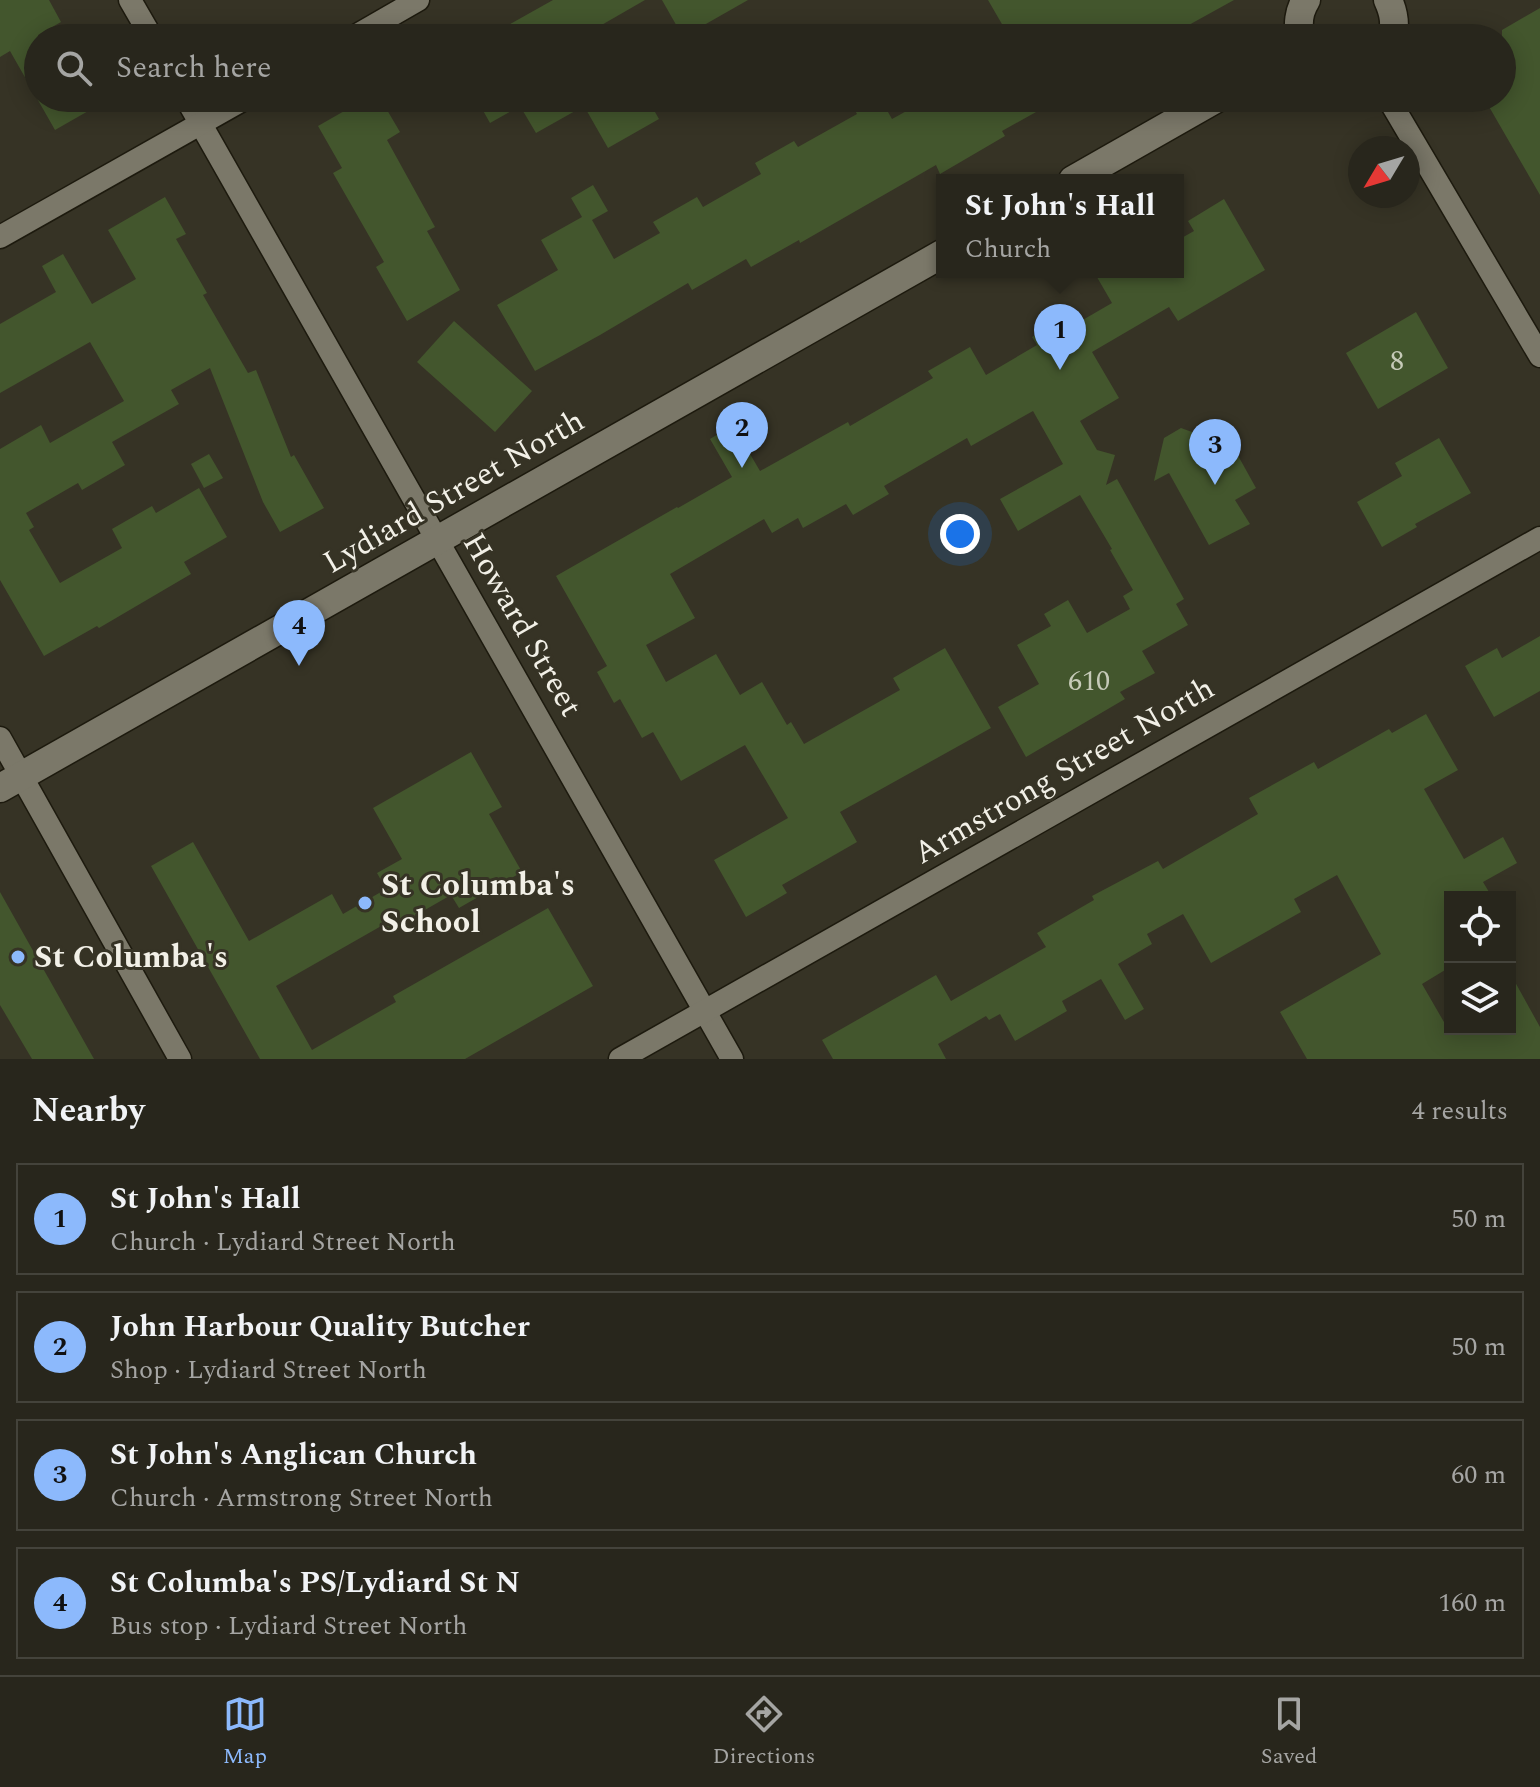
<!DOCTYPE html>
<meta charset="utf-8">
<style>
:root{--surface:#28261c;--page:#343229;--text:#f1f3f6;--muted:#a5a5a3;--line:#44433b;--accent:#8cb9fc}
body{margin:0;font-family:Spectral,serif;background:var(--page);color:var(--text)}
.controls{position:absolute;right:24px;bottom:24px;display:grid;overflow:hidden;border-radius:0px;box-shadow:0 4px 20px #0003}
.controls button{width:72px;height:72px;display:grid;place-items:center;padding:0;border:0;border-bottom:2px solid var(--line);background:var(--surface);color:var(--text);font:40px sans-serif}
.compass{position:absolute;left:1348px;top:136px;width:72px;height:72px;border-radius:50%;background:var(--surface);box-shadow:0 4px 20px #0003;rotate:232deg}
.you{position:absolute;left:960px;top:534px;width:28px;height:28px;margin:-20px;border:6px solid #fff;border-radius:50%;background:#1a73e8;box-shadow:0 0 0 12px #1a73e833}
.badge{display:grid;place-items:center;width:52px;height:52px;border-radius:50%;background:var(--accent);color:#111;font-size:26px;font-weight:700}
.pin{position:absolute;translate:-50% -66px;filter:drop-shadow(0 2px 4px #0008)}
.pin::after{content:'';position:absolute;top:42px;width:28px;height:24px;background:inherit;clip-path:polygon(0 0,100% 0,50% 100%)}
.popup{position:absolute;left:936px;top:174px;width:248px;height:104px;box-sizing:border-box;display:grid;place-content:center;border-radius:0px;background:var(--surface);filter:drop-shadow(0 2px 6px #0005);font-size:26px;white-space:nowrap;color:var(--muted)}
.popup b{font-size:30px;color:var(--text)}
.popup::after{content:'';position:absolute;left:50%;top:100%;margin-left:-16px;border:16px solid transparent;border-top-color:var(--surface)}
.list{margin:0;padding:0;list-style:none}
h2{display:flex;justify-content:space-between;align-items:center;height:104px;margin:0;padding:0 32px;font-size:34px}
h2 small{font-size:26px;font-weight:400;color:var(--muted)}
.list li{display:grid;grid-template-columns:52px 1fr auto;gap:24px;align-items:center;box-sizing:border-box;height:112px;margin:0 16px 16px;padding:0 16px;border:2px solid var(--line);border-radius:0px}
.list b{display:block;font-size:30px;white-space:nowrap}
.list p{margin:0;font-size:26px;white-space:nowrap;color:var(--muted)}
.list em{font-size:26px;font-style:normal;color:var(--muted)}
.icon{flex:none;width:44px;height:44px;fill:none;stroke:currentColor;stroke-width:2;stroke-linecap:round;stroke-linejoin:round}
.map{position:relative;flex:none;width:1540px;height:1059px;overflow:hidden}
.search{position:absolute;background:var(--surface);box-shadow:0 4px 20px #0003;left:24px;right:24px;top:24px;height:88px;display:flex;align-items:center;gap:20px;box-sizing:border-box;padding:0 28px;border-radius:44px;color:var(--muted);font-size:30px}
.sheet{height:616px;background:var(--surface)}
nav{display:flex;justify-content:space-around;align-items:center;box-sizing:border-box;height:112px;border-top:2px solid var(--line);background:var(--surface);font-size:22px;color:var(--muted)}
nav a{display:grid;justify-items:center;gap:4px}
nav .on{color:var(--accent)}
.map>svg:first-child{display:block}
.building{fill:#43562d}
.lines{fill:none;stroke-linecap:round;stroke-linejoin:round}
.minor-casing{stroke:#1d1a0e;stroke-width:25}
.tertiary-casing{stroke:#1d1a0e;stroke-width:31}
.minor{stroke:#7b7869;stroke-width:22}
.tertiary{stroke:#7b7869;stroke-width:28}
.poi-dot{fill:#8cb9fc;stroke:#363325;stroke-width:3}
.labels{text-anchor:middle;dominant-baseline:central;stroke-width:6;stroke-linejoin:round;paint-order:stroke}
.number-label{font-size:28px;fill:#c6cab8}
.street-label{font-size:32px;fill:#f2f0e7;stroke:#363325}
.poi-label{font-size:32px;font-weight:bold;fill:#f2f0e7;stroke:#363325;text-anchor:start}
</style>
<div class="map">
<svg width="1540" height="1059" viewBox="0 0 1540 1059">
<rect width="100%" height="100%" fill="#363325"/>
<g class="building">
<path d="M0,0h49l12,22 -23,13v63h73l-56,32 -45,-79 -10,6z"/>
<path d="M553,0h92l-66,38h-94z"/>
<path d="M662,0h86l-65,37z"/>
<path d="M988,0h246l-47,26 2,4 -14,8h-165z"/>
<path d="M1540,8v187l-56,-97h18v-68z"/>
<path d="M367,98h13l20,34 -13,8 48,87 -8,4 33,59 -53,31 -31,-54 8,-5 -51,-89 9,-5 -24,-42z"/>
<path d="M476,98h171l12,21 -51,29 -24,-42 -48,27 -16,-27 -30,17z"/>
<path d="M848,98h32l12,21 38,-21h131l-59,33 3,5 -65,38 -4,-9 -136,78 -1,-3 -48,27 -5,-8 -54,31 -4,-7 -88,52 -65,36 -38,-66 61,-35 -17,-30 41,-23 -11,-19 22,-13 15,26 -16,9 22,39 46,-26 -7,-11 44,-25 6,10 58,-33 -6,-11 39,-22 4,6 59,-33z"/>
<path d="M165,197l21,37 -10,5 31,54 -4,2 45,78 8,-3 35,87 3,-2 30,53 -44,24 -17,-30 -53,-134 -39,22 8,14 -67,38 13,23 -43,25 -4,-7 -52,30 8,14 -5,3 31,53 62,-35 -10,-19 40,-23 4,7 43,-25 28,49 -43,25 7,12 -92,54 -2,-2 -53,30 -44,-76v-131l41,-24 9,18 74,-42 -34,-59 -90,51v-69l56,-32 -14,-26 21,-12 29,50 44,-25 -28,-49z"/>
<path d="M1224,199l41,71 -87,51 -9,-14 -77,45 27,46 -39,23 17,29 18,5 -9,30 11,-6 67,120 -8,5 12,21 -46,26 13,22 -35,19 5,7 -99,58 -28,-50 41,-23 -22,-39 34,-19 -7,-12 24,-14 19,33 43,-24 -7,-13 10,-6 -23,-40 2,-1 -32,-54 -62,36 -18,-32 63,-35 -30,-53 -62,35 -4,-8 -83,48 5,8 -36,21 -7,-11 -43,24 -5,-10 -26,15 -8,-14 -94,55 25,44 -49,27 20,37 50,-28 24,41 22,-13 25,43 4,-3 13,22 96,-54 -7,-12 52,-30 46,80 -151,84 17,30 -75,43 5,8 -41,24 -32,-57 74,-42 -43,-73 -64,36 -28,-49 -11,6 -22,-39 -6,4 -17,-31 10,-6 -51,-90 121,-69 1,1 54,-31 -22,-38 23,-14 27,46 88,-49 2,4 83,-48 -5,-7 42,-24 16,28 51,-30 -5,-8 18,-11 5,10 57,-33 -18,-31h84v-32l16,-9 -6,-10z"/>
<path d="M1416,312l32,56 -70,41 -32,-56z"/>
<path d="M454,321l78,70 -37,41 -78,-70z"/>
<path d="M1221,425l35,63 -21,12 15,24 -41,21 -40,-72 -15,8 10,-43 17,-10 22,8z"/>
<path d="M1439,438l32,55 -56,31 2,3 -35,20 -25,-45 45,-26 -7,-13z"/>
<path d="M209,454l14,24 -19,10 -13,-24z"/>
<path d="M1540,636v55l-46,26 -29,-51 32,-18 5,10z"/>
<path d="M1426,714l32,56 -34,19 40,70 39,-22 14,26 -34,19 9,15h-42v70l-28,17 26,45h62v-56l30,54v32h-233l-27,-47 101,-58 -44,-79 -43,24 7,13 -90,51 -28,-49 -36,20 5,10 -34,20 26,45 -19,11 -24,-41 -39,22 5,10 -52,30 -15,-27 -11,6 -3,-4 -48,28 8,15h-113l-11,-19 114,-65 15,26 95,-54 -9,-14 57,-33 -2,-4 66,-35 5,8 95,-55 -9,-16 65,-36 4,7 71,-40 3,4z"/>
<path d="M471,752l31,55 -13,7 33,58 -63,36 -8,-13 -40,23 1,2 -24,14 -5,-9 -107,61 36,64 84,-48 -3,-6 155,-88 45,78 -128,73h-205l-109,-193 42,-24 56,99 83,-47 11,20 43,-25 -9,-16 25,-14 -29,-51z"/>
<path d="M0,892l94,167h-62l-32,-54z"/>
</g>
<g class="lines">
<g class="minor-casing">
<g id="minor">
<path d="M130,0l22,38"/>
<path d="M352,38l66,-38"/>
<path d="M186,98l546,961"/>
<path d="M1388,98l152,258"/>
<path d="M0,237l246,-139"/>
<path d="M0,738l180,321"/>
<path d="M620,1059l920,-521"/>
</g>
</g>
<g class="tertiary-casing">
<g id="tertiary">
<path d="M1388,0c6,13 8,24 4,38"/>
<path d="M1301,38c-4,-13 -2,-27 5,-38"/>
<path d="M1073,180l144,-82"/>
<path d="M0,788l942,-534"/>
</g>
</g>
<use href="#minor" class="minor"/>
<use href="#tertiary" class="tertiary"/>
</g>
<g class="poi-dot">
<circle cx="365" cy="903" r="8"/>
<circle cx="18" cy="957" r="8"/>
</g>
<g class="labels">
<g class="number-label">
<text x="1397" y="361">8</text>
<text x="1089" y="681">610</text>
</g>
<g class="street-label">
<text transform="translate(454 492) rotate(-30)">Lydiard Street North</text>
<text transform="translate(522 625) rotate(60)">Howard Street</text>
<text transform="translate(1064 771) rotate(-30)">Armstrong Street North</text>
</g>
<g class="poi-label">
<text x="381" y="885">St Columba's<tspan x="381" dy="37">School</tspan></text>
<text x="34" y="957">St Columba's</text>
</g>
</g>
</svg>
<div class="controls">
<button><svg class="icon" aria-label="locate" viewBox="0 0 24 24"><circle cx="12" cy="12" r="6"/><path d="M12 2v4M12 18v4M2 12h4M18 12h4"/></svg></button>
<button><svg class="icon" aria-label="layers" viewBox="0 0 24 24"><path d="M12 4l9 5-9 5-9-5zM3 14l9 5 9-5"/></svg></button>
</div>
<svg class="compass" viewBox="-18 -18 36 36"><path d="M0-13l5 13h-10z" fill="#e53935"/><path d="M0 13l5-13h-10z" fill="#a5a5a3"/></svg>
<div class="you"></div>
<div class="pin badge" style="left:1060px;top:370px">1</div>
<div class="popup"><b>St John's Hall</b>Church</div>
<div class="pin badge" style="left:742px;top:468px">2</div>
<div class="pin badge" style="left:1215px;top:485px">3</div>
<div class="pin badge" style="left:299px;top:666px">4</div>
<div class="search"><svg class="icon" aria-label="search" viewBox="0 0 24 24"><circle cx="10" cy="10" r="6"/><path d="M15 15l6 6"/></svg>Search here</div>
</div>
<section class="sheet">
<h2>Nearby<small>4 results</small></h2>
<ul class="list">
<li><span class="badge">1</span><div><b>St John's Hall</b><p>Church · Lydiard Street North</p></div><em>50 m</em></li>
<li><span class="badge">2</span><div><b>John Harbour Quality Butcher</b><p>Shop · Lydiard Street North</p></div><em>50 m</em></li>
<li><span class="badge">3</span><div><b>St John's Anglican Church</b><p>Church · Armstrong Street North</p></div><em>60 m</em></li>
<li><span class="badge">4</span><div><b>St Columba's PS/Lydiard St N</b><p>Bus stop · Lydiard Street North</p></div><em>160 m</em></li>
</ul>
</section>
<nav>
<a class="on"><svg class="icon" aria-label="map" viewBox="0 0 24 24"><path d="M3 6l6-2 6 2 6-2v14l-6 2-6-2-6 2zM9 4v14M15 6v14"/></svg>Map</a>
<a><svg class="icon" aria-label="directions" viewBox="0 0 24 24"><path d="M12 3l9 9-9 9-9-9zM9 14v-3h6M13 9l2 2-2 2"/></svg>Directions</a>
<a><svg class="icon" aria-label="saved" viewBox="0 0 24 24"><path d="M7 4h10v16l-5-4-5 4z"/></svg>Saved</a>
</nav>
